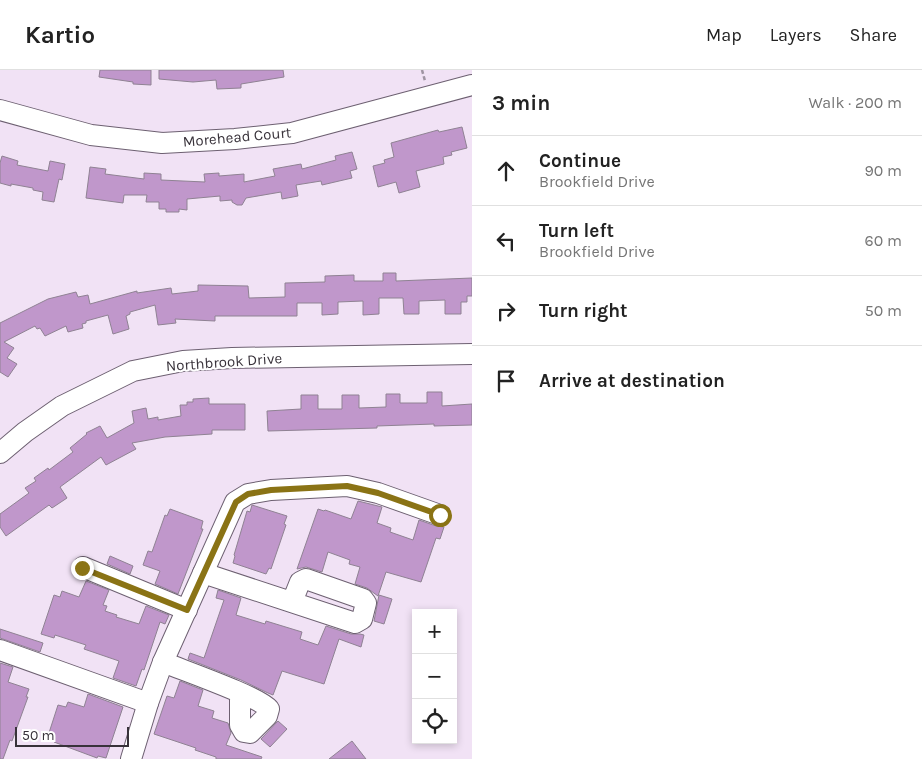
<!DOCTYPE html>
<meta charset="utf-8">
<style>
:root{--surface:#fff;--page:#f6f6f6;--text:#222;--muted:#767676;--line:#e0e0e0}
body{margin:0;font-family:Karla,sans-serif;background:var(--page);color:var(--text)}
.controls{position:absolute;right:15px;bottom:15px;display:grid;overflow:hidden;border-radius:0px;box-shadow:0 2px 8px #0003}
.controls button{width:45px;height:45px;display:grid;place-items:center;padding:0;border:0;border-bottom:1px solid var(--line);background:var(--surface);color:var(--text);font:25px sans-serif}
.scale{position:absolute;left:15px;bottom:12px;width:114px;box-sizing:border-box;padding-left:5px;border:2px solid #38323a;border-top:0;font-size:14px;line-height:18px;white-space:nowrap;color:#38323a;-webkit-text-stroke:4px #fff;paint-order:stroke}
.stop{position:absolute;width:15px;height:15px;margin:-11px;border:4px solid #8a7315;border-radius:50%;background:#fff}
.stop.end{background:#8a7315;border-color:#fff;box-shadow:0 1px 5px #0008}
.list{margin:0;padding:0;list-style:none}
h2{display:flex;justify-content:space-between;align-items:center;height:65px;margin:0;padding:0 20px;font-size:21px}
h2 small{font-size:16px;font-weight:400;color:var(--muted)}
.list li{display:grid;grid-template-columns:32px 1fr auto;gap:15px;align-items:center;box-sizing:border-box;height:70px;padding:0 20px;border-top:1px solid var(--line)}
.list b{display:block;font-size:19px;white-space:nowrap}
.list p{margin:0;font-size:16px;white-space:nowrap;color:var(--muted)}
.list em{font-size:16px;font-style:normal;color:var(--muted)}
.icon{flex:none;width:28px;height:28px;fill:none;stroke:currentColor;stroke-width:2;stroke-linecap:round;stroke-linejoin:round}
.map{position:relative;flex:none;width:472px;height:689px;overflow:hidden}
header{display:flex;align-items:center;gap:30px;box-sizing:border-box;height:70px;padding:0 25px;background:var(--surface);border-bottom:1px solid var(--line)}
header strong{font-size:24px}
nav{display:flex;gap:28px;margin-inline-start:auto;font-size:18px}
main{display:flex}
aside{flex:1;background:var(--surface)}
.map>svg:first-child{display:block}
.building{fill:#c097cb;stroke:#8f8293}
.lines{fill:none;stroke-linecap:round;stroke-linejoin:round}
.minor-casing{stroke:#6d6071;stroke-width:22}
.path{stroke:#9f94a2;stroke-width:2.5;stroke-dasharray:4 2.5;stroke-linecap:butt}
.minor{stroke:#fff;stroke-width:20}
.route{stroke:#8a7315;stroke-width:6}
.labels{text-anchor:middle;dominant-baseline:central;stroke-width:4;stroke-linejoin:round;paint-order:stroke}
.street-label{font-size:15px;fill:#38323a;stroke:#fff}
</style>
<header>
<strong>Kartio</strong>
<nav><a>Map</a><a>Layers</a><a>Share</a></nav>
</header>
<main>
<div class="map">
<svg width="472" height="689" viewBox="0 0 472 689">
<rect width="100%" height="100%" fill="#f1e2f5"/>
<g class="building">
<path d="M100,0h51v15l-18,-1v-2l-34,-5z"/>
<path d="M159,0h124l1,7 -43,7v4l-24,1 -1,-9 -23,2 -34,-3z"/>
<path d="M462,57l5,21 -16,4 1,3 -9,2 1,7 -28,7 4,16 -21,6 -3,-11 -18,5 -5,-21 12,-3 -1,-3 10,-3 -3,-14 47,-13 1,2z"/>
<path d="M352,82l5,17 -7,2 2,7 -30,7 -1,-4 -25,4 2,11 -16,3 -1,-7 -35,6 -4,7h-5l-5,-3v-2l-12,1v-5l-33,3v11l-8,-1v3h-13v-3h-7v-7h-13l1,-7h-23l-1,8 -37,-5 4,-31 16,2 -1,5 39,5v-6l17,1v6l44,2 -1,-8 15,-1v3l25,-2v8l31,-6 -2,-7 28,-5 1,5 34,-9 -1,-4z"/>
<path d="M2,86l16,5 -1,4 31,6 2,-10 15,3 -3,16 -3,-1 -5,23 -12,-2 1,-8 -10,-2v-2l-22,-4v2l-11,-3v-20z"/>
<path d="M383,203h13v8l76,-3v18h-5v6h-6v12h-16v-14l-26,1v13h-15l-1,-16h-24v16l-16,1v-14l-25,1v12l-16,1v-12h-25v13h-82v5l-40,-2 1,4 -18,2 -3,-20 -25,7v2l-4,2 3,13 -16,5 -5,-19 -22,6v2l-4,1 1,4 -15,4 -2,-6 -21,10 -5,-8 -3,1 -2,-3 -31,16 10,6 -7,10 10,6 -9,13 -8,-5v-49l48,-24 28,-7 2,5 10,-2 2,9 47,-13v2l34,-5 1,6 26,-3v-6l50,1 1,12 36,-1v-14l40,-1v-6l29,-1v6h29z"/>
<path d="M427,322h15v14l30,-2v21l-38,1v-2l-57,2v2l-109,3 -1,-20 34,-2v-14h17v14h24v-14h17v13l27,-1v-13h14v9h27z"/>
<path d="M209,328v6h36v26h-33v4l-47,3 -33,6 4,6 -30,16 -5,-8 -41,30 7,11 -15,10 -3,-3 -43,31 -6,-9v-13l29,-21 -4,-5 11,-7 -2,-3 14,-10 1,2 24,-18 -3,-4 17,-14 -1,-1 14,-7 7,12 27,-15 -2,-12 14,-3 2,11 10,-2v3l23,-4 -1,-11h7v-3h6v-3z"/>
<path d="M358,431l24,6 -5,16 14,5 -1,4 23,8 6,-20 17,6 8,1 -4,12 -4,-1 -15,44 -35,-10 -8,24 -11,-8 -12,-4 5,-17 -11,-3 1,-4 -22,-8 -6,20 -16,-5 -9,2 21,-60 6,2 1,-1 26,9z"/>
<path d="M252,435l35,11 -3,8 2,1 -15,44 -2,-1 -3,6 -33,-11 2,-7 -1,-1 13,-44 3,1z"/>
<path d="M170,439l33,12 -2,8h2l-25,65 -23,-10 5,-13 -17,-6 5,-14 4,1 13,-37 2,1z"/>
<path d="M110,486l23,10 -3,8 -23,-10z"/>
<path d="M86,511l23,9 -6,15 4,1 -2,5 12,4 -1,2 23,7 7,-18 23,9 -4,9 -5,-2 -16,48 -2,-1 -6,17 -23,-8 6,-17 -35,-12 2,-4 -31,-10 -1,3 -13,-4 13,-39 6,2 2,-6 17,6z"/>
<path d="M218,520l23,8 -5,17 29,9 1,-3 36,11 -2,7 18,6 8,-19 25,8h9l4,1 -3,12 -22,-8 -15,45 -42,-13 -9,24 -5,-2 -27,-13 -53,-21 2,-6 14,5 20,-58 -8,-2z"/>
<path d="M379,525l13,4 -8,25 -10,-3z"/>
<path d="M0,559l43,14 -3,9 -40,-14z"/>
<path d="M0,593l13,4 -5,15 21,7 -3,8h2l-16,44 -2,-1 -7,19h-3z"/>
<path d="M180,611l23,9 -5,16 16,5 -2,7 16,5 3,10 -5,12 36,12 -1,2h-45v-2l-21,-7 1,-2 -42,-14 13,-38 7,2z"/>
<path d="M88,624l35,13 -17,51 -8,-2 -1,2 -43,-16v-1l-7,-2 11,-34 8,2 2,-5 16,5z"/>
<path d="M278,651l9,8 -17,18 -9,-8z"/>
<path d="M352,671l14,18h-37z"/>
</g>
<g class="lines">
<g class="minor-casing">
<g id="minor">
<path d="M0,40l91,25 71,8 73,-4 57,-6 180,-48"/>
<path d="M0,383l25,-21 37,-26 71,-35 50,-10 49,-3 240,-4"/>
<path d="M83,497l104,43"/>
<path d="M203,503l152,50 7,-4 4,-16 -3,-4 -57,-20 -6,3 -8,20"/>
<path d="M0,580l148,53"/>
<path d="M163,592c19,8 97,35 106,47l-2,7 -17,17 -6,-1 -4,-7v-31"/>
<path d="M131,689l17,-56 15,-41 72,-160 13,-8 23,-4 76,-4 31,7 62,22"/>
</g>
</g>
<path class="path" d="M422,0l3,11"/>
<use href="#minor" class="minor"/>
</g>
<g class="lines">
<path class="route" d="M82,498l105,42 49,-108 12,-8 23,-4 76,-4 31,7 62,22"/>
</g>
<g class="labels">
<g class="street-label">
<text transform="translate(237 67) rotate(-5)">Morehead Court</text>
<text transform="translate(224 292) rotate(-4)">Northbrook Drive</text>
</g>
</g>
</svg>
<div class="controls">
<button>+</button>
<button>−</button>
<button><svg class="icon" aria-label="locate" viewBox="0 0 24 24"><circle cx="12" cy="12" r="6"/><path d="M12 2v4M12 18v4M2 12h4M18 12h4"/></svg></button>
</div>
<div class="scale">50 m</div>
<div class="stop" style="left:440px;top:445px"></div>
<div class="stop end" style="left:82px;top:498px"></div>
</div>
<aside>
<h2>3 min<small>Walk · 200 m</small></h2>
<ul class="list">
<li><svg class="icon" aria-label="ahead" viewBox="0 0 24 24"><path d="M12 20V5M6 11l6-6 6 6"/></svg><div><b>Continue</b><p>Brookfield Drive</p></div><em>90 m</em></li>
<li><svg class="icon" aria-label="left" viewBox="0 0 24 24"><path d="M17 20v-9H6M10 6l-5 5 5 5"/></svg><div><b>Turn left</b><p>Brookfield Drive</p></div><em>60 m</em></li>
<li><svg class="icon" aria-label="right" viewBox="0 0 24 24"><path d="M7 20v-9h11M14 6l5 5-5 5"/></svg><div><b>Turn right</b></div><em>50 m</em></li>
<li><svg class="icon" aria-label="arrive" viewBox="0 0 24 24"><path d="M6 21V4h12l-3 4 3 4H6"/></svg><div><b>Arrive at destination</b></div></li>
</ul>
</aside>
</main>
